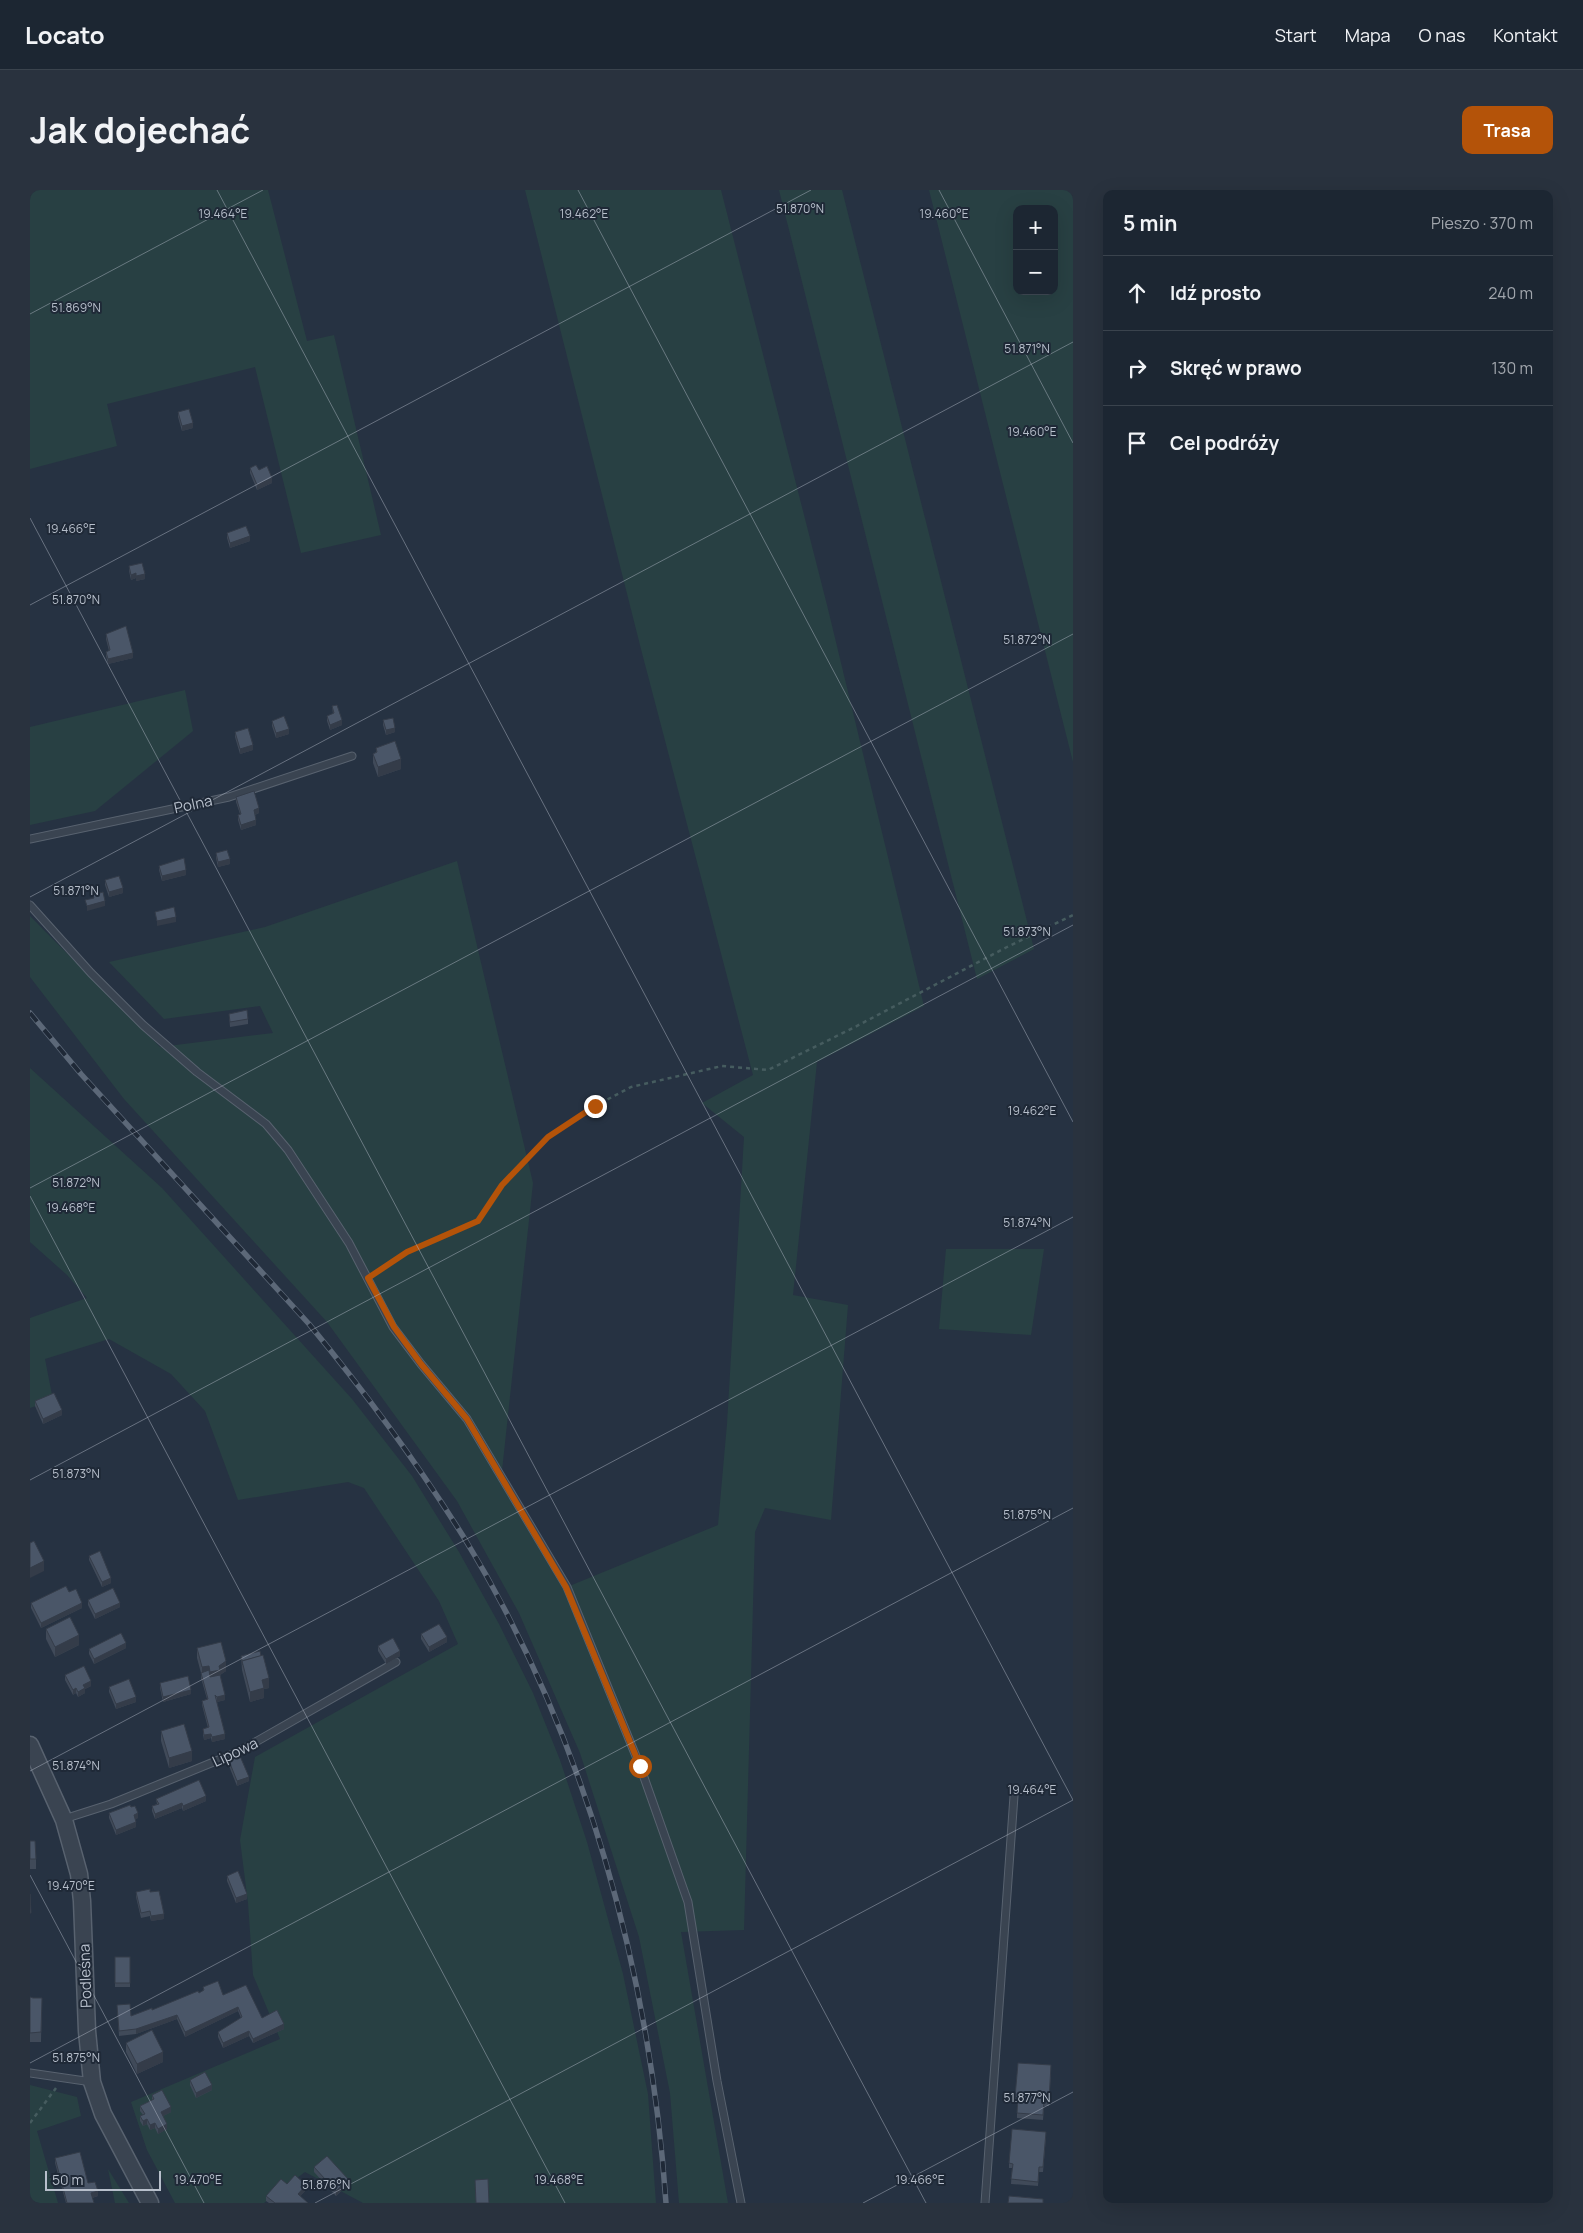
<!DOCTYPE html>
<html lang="pl">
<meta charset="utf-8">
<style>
:root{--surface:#1c2632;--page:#29323e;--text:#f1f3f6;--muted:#a0a5ac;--line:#3a434d;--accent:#b45309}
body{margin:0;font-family:Manrope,sans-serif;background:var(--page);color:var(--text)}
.controls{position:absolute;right:15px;top:15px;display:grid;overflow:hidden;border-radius:10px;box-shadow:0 5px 20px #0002}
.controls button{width:45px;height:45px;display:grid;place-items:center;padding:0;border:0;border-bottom:1px solid var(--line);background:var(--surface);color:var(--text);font:25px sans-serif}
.scale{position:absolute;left:15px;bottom:12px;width:116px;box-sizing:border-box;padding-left:5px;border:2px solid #b7bfcb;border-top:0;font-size:14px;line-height:18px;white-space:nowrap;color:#b7bfcb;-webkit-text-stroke:4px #1f2937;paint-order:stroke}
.stop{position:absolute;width:15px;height:15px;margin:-11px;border:4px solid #b45309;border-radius:50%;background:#fff}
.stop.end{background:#b45309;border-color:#fff;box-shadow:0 1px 5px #0008}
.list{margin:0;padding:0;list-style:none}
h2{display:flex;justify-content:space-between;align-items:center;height:65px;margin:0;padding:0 20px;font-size:21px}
h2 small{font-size:16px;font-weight:400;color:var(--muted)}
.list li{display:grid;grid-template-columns:32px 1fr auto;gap:15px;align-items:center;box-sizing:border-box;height:75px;padding:0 20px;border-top:1px solid var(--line)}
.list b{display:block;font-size:19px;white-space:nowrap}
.list em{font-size:16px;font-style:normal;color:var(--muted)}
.icon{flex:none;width:28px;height:28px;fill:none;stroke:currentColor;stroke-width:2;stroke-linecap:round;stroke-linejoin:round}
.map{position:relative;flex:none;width:1043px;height:2013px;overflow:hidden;border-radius:10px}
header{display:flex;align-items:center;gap:30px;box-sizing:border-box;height:70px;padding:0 25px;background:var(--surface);border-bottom:1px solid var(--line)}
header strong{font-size:24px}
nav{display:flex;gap:28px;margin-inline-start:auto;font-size:18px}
.intro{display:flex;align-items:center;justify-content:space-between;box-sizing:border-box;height:120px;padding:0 30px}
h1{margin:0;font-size:35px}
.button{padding:12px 22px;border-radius:10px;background:var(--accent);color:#fff;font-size:18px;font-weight:700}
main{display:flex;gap:30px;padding:0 30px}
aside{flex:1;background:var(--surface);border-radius:10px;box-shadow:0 5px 20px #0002}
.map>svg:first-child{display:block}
.green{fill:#284043;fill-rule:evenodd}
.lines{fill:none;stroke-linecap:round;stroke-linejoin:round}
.service-casing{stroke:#58626f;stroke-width:9}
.tertiary-casing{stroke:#58626f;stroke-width:19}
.path{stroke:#465c5f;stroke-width:2.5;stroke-dasharray:4 4;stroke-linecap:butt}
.service{stroke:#3a4451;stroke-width:7}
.tertiary{stroke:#3a4451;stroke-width:16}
.rail-casing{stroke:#5c6878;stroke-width:5.5}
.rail{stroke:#1f2937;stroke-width:4;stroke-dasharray:11;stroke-linecap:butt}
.wall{fill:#404a59}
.shaded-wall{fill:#343c49}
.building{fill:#4a5668;stroke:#343c49}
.route{stroke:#b45309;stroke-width:6}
.ticks{fill:none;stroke:#b7bfcb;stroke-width:1;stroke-opacity:0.45}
.labels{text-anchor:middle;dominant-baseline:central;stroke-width:4;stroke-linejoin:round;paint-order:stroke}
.street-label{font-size:15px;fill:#b7bfcb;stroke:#1f2937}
.ticks-label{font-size:12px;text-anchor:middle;fill:#b7bfcb;stroke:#1f2937;stroke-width:4;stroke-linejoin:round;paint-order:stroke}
</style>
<header>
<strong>Locato</strong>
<nav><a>Start</a><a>Mapa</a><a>O nas</a><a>Kontakt</a></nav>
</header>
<div class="intro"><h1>Jak dojechać</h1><a class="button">Trasa</a></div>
<main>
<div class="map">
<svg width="1043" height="2013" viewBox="0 0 1043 2013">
<rect width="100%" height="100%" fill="#263242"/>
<g class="green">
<path d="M0,0h238l39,151 27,-6 47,200 -80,18 -46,-186 -148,37 10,42 -87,23z"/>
<path d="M495,0h196l106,415 97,401 -107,56 -24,233 55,10 -17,215 -66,-12 -10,24 -11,398 -63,2 47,271h-49l-9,-110 -31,-156 -59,-184 -61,-140 -62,-112 -130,-179 -203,-223 -94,-122v-61l130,131 113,-14 -13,-27 -96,13 -55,-57 156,-35 192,-66 76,322 -32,297 66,107 151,-62 9,-101 17,-287 -42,-34 51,-28 -111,-422z"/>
<path d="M749,0h63l192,759 -57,30z"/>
<path d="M899,0h144v572zM987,19h37v82h-37z"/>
<path d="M155,500l8,41 -98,80 -65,14v-98z"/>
<path d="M0,878l132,120 190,211 60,77 47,76 40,72 34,69 27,67 27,82 36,132 25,120 8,109h-293l-58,-31 -41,31h-89l-28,-53 -16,-48 149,-63 -27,-64 -5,-72 -8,-63 15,-83 203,-113 -19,-43 -75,-113 -16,-6 -110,18 -33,-89 -34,-37 -62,-35 -64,20 8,41 -23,8v-90l57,-20 -20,-23 -37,-33z"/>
<path d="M916,1059h98l-13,86 -92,-6z"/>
<path d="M0,1895l47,12 4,19 -44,15 21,72h-28z"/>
<path d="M78,1979l21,34h-14z"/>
</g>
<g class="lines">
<g class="service-casing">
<g id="service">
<path d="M0,649l199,-42 123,-41"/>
<path d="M0,715l61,68 52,52 54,47 69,52 22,26 61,93 44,84 28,37 46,55 100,168 73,179 48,136 29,179 24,122"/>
<path d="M34,1629l47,-15 127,-52 158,-90"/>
<path d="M0,1883l62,9"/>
<path d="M955,2013l29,-407"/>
</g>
</g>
<g class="tertiary-casing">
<path id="tertiary" d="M0,1555l34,75 15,54 3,27 5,130 5,51 11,32 47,89"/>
</g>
<g class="path">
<path d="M345,1083l32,-21 71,-31 24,-36 46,-48 47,-31 36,-19 91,-21 46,4 85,-42 154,-81 66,-32"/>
<path d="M0,1933l26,-35"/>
</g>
<use href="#service" class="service"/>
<use href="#tertiary" class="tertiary"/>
<g class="rail-casing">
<path id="rail" d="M0,823l51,61 228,250c56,68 107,137 154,212 122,198 187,436 203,667"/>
</g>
<use href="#rail" class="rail"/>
</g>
<g class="wall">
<path d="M148,222l15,16 -11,3 -4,-14z"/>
<path d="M220,278l9,2 13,13 -15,7 -7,-17z"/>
<path d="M197,343l23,8 -20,7 -3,-10z"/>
<path d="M99,376l16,13 -9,2v-3l-5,2 -2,-9z"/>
<path d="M76,444l27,24 -25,6 -2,-8v-4l3,-1 -3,-12z"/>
<path d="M302,516l10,19 -12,5 -3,-9v-5l6,-2z"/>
<path d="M353,530l12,12 -9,3 -3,-10z"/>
<path d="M242,531l17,13 -13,4 -4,-12z"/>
<path d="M205,542l18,18 -13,4 -5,-17z"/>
<path d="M346,558l25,21 -23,8 -5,-14v-9l3,-2z"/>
<path d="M206,607l23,16 -4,2 1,10 -15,5 -3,-10v-5l2,-1 -4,-12z"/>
<path d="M186,663l14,11 -12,3 -2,-9z"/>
<path d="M129,676l27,9 -24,6 -3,-11z"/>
<path d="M75,690l18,13 -14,4 -4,-12z"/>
<path d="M199,824l19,5v5l-18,3z"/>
<path d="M5,1211l27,14 -19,9 -8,-18z"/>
<path d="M59,1366l22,27 -9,4 -13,-27z"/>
<path d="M39,1402l13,16 -41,20 -10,-20v-5z"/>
<path d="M58,1410l32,7 -25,12 -7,-14z"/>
<path d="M16,1439l33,16 -24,12 -9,-18z"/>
<path d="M391,1444l26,8 -18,10 -8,-13z"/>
<path d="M348,1456l22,10 -14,8 -8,-13z"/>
<path d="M96,1458l-32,16 -5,-10v-5z"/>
<path d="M167,1458l29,23 -6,4 5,25 -8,2 8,37 -13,3 -1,-4 -7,2 -1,-6v-5l5,-1 -6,-23v-4l5,-2 -6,-21v-5l-4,-15z"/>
<path d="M211,1466h20l8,32 -5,1v9l-14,4 -8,-32z"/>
<path d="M35,1485l26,11 -6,3v4l-7,4 -2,-4 -3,2 -8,-15z"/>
<path d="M130,1493l31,11 -28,8 -3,-14z"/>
<path d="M79,1497l27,15 -20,7 -7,-17z"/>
<path d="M131,1541l31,30 -23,7 -8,-27z"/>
<path d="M199,1571l20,20 -12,5 -8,-20z"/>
<path d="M126,1609l50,2 -23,10 -1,-3 -27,11 -3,-8v-5l5,-2z"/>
<path d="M101,1617l7,11 -3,1 1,8 -20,8 -7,-17v-5z"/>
<path d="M0,1651l6,18v10h-6z"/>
<path d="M197,1686l20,23 -11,4 -9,-22z"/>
<path d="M106,1702h14l14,27 -13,2 -1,-5 -9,2 -5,-21z"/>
<rect x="85" y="1767" width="15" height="30"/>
<path d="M173,1797l20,8 39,23 22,11 -31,14 -4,-7 -26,12 -5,-11v-5l23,-14 -3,-7 -53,26 -8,-18 -41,15 -17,2 -2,-31 14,11 21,-6 47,-17 4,-2z"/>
<path d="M0,1807l3,1h9l-1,44h-11z"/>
<path d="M96,1853l37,19 -26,12 -11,-22z"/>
<path d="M1021,1880l-2,36h-5l-1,14 -26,-2v-16h-2v-5z"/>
<path d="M160,1890l22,10 -16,8 -6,-13z"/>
<path d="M122,1905l19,17 -8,4 4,13 -9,5 -3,-6 -5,2 -3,-6 -4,2 -3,-5v-5l3,-1 -3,-4v-5l12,-6z"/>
<path d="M1016,1946l-3,36h-4l-1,14 -27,-2 1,-16h-3v-5z"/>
<path d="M25,1968l33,25 10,13 -6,2 2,5h-28l-11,-40z"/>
<path d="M284,1977l34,17 -12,12 -22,-24z"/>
<path d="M257,1994l19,6 -6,6 8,7h-39l-3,-2v-5z"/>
</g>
<g class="shaded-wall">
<path d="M163,233v5l-11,3v-5z"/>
<path d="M242,288v5l-15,7v-5z"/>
<path d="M220,346v5l-20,7v-5z"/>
<path d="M106,383v5l-5,2v-5z"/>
<path d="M115,384v5l-9,2v-5z"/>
<path d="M103,463v5l-25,6v-5z"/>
<path d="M312,530v5l-12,5v-5z"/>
<path d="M365,538v4l-9,3v-5z"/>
<path d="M259,539v5l-13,4v-5z"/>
<path d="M223,555v5l-13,4v-5z"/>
<path d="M371,569v10l-23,8v-10z"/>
<path d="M229,618v5l-5,2v-5z"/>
<path d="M226,630v5l-15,5v-5z"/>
<path d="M200,669v5l-12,3v-5z"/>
<path d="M156,680v5l-24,6v-5z"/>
<path d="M93,698v5l-14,4v-5z"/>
<path d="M75,711v5l-18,5v-5z"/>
<path d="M146,727v5l-19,4v-5z"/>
<path d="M32,1220v5l-19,9v-5z"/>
<path d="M14,1371v10l-14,7v-10z"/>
<path d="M81,1388v5l-9,4v-5z"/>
<path d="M52,1413v5l-41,20v-5z"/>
<path d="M90,1413v4l-25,12v-5z"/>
<path d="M49,1445v10l-24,12v-10z"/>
<path d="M417,1447v5l-18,10v-5z"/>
<path d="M96,1453v5l-32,16v-5z"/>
<path d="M370,1461v5l-14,8v-5z"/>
<path d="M196,1471v10l-16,11v-10z"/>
<path d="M179,1476v9l-7,2v-10z"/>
<path d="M239,1488v10l-5,1v9l-14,4v-10l12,-12z"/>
<path d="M61,1491v5l-6,3v4l-7,4v-5l5,-7z"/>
<path d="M46,1498v5l-3,2v-5z"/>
<path d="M161,1500v4l-28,8v-5z"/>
<path d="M195,1505v5l-8,2v-5z"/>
<path d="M106,1507v5l-20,7v-5z"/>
<path d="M181,1544v4l-7,2v-5z"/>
<path d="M195,1544v5l-13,3v-5z"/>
<path d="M162,1561v10l-23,7v-10z"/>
<path d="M219,1587v4l-12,5v-5z"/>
<path d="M176,1606v5l-23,10v-5z"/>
<path d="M152,1613v5l-27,11v-5z"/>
<path d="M108,1623v5l-4,2v-5z"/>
<path d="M106,1632v5l-20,8v-5z"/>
<path d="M217,1704v5l-11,4v-5z"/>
<path d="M134,1724v5l-13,2v-5z"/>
<path d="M208,1817v4l-53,26v-5z"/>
<path d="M147,1825v4l-41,15v-5z"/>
<path d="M254,1834v5l-31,14v-4z"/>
<path d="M219,1841v5l-26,12v-5z"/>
<path d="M133,1862v10l-26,12v-10z"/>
<path d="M182,1895v5l-16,8v-5z"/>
<path d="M141,1917v5l-10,5v-5z"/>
<path d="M117,1929v5l-4,2v-5z"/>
<path d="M125,1933v5l-5,2v-5z"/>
<path d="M137,1934v5l-9,5v-5z"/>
<path d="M318,1989v5l-12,12v-5z"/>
<path d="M276,1995v5l-8,9v-5z"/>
<path d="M68,2001v5l-7,2v-5z"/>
</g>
<g class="building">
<path d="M159,219l4,14 -11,3 -4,-14z"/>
<path d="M226,275l3,5 8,-4 5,12 -15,7 -7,-17z"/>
<path d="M216,336l4,10 -20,7 -3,-10z"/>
<path d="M112,373l3,11 -9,2v-3l-5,2 -2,-9z"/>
<path d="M96,436l7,27 -25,6 -2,-7 4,-2 -4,-16z"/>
<path d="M307,515l5,15 -12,5 -3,-9 7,-3 -2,-7z"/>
<path d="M254,526l5,13 -13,4 -4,-12z"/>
<path d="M363,528l2,10 -9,2 -3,-10z"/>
<path d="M218,538l5,17 -13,4 -5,-17z"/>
<path d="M365,551l6,18 -23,8 -5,-13 4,-2 -1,-4z"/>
<path d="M224,601l5,17 -5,2 2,10 -15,5 -3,-10 3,-1 -5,-17z"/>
<path d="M197,660l3,9 -12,3 -2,-9z"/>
<path d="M154,668l2,12 -24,6 -3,-10z"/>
<path d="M89,686l4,12 -14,4 -4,-12z"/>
<path d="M73,702l2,9 -18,5 -2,-6 9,-2 -1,-3z"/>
<path d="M144,717l2,10 -19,4 -2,-9z"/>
<path d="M217,820l1,9 -18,3 -1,-8z"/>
<path d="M24,1203l8,17 -19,9 -8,-18z"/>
<path d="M4,1351l10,20 -14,7v-25z"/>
<path d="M70,1361l11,27 -9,4 -13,-26z"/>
<path d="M36,1396l3,6 7,-3 6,14 -41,20 -10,-20z"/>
<path d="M83,1398l7,15 -25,11 -7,-14z"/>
<path d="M40,1427l9,18 -24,12 -9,-18z"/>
<path d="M409,1434l8,13 -18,10 -8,-13z"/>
<path d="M91,1443l5,10 -32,16 -5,-10z"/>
<path d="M363,1448l7,13 -14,8 -8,-13z"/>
<path d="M191,1452l5,19 -7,5 1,4 -10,2 -1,-6 -7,1 -5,-19z"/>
<path d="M230,1461l1,5 -19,5 1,4 -2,-9z"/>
<path d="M233,1465l6,23 -7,2 2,8 -14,4 -8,-31z"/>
<path d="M54,1476l7,15 -8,4 2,3 -7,4 -2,-4 -3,2 -8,-15z"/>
<path d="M179,1480l1,7 10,-2 5,20 -8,2 -2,-2 10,39 -13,3 -1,-3 -7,1 -1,-6 6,-2 -7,-26 6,-2 -7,-26z"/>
<path d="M158,1486l3,14 -28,7 -3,-14z"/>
<path d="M99,1489l7,18 -20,7 -7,-17z"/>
<path d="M154,1534l8,27 -23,7 -8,-27z"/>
<path d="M210,1566l9,21 -12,4 -8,-20z"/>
<path d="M169,1590l7,16 -23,10 -1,-3 -27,11 -3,-8 7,-2 -3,-5z"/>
<path d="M100,1615l1,2 4,-1 3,7 -4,2 2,7 -20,8 -7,-17z"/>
<path d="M0,1651h5l1,18h-6z"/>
<path d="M208,1681l9,23 -11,4 -9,-22z"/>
<path d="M120,1699v3l9,-1 5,23 -13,2 -1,-5 -9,2 -5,-21z"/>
<path d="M0,1704l1,19h-1z"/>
<rect x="85" y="1767" width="15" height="26"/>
<path d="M188,1791l5,14 23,-10 16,33 15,-8 7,14 -31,15 -4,-8 -26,12 -5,-11 24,-15 -4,-10 -53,25 -8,-17 -41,14 -17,2 -2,-26 13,-1 1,12 21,-8v2l46,-19 1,2 5,-3 -1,-3z"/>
<path d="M0,1807l3,1h9l-1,34 -11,1z"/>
<path d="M122,1840l11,22 -26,12 -11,-21z"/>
<path d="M988,1873l33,2 -2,36h-5l-1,14 -26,-2 1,-15 -3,-1z"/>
<path d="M175,1882l7,13 -16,8 -6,-13z"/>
<path d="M132,1900l9,17 -10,5 6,12 -9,5 -3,-6 -5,2 -3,-6 -4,2 -3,-5 5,-2 -5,-8 14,-7 -2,-4z"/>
<path d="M982,1939l34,3 -3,35h-4l-1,15 -27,-3 2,-15 -4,-1z"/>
<path d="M50,1962l8,31 7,-1 3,9 -7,2 3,10h-27l-12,-45z"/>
<path d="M297,1966l21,23 -12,12 -22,-24z"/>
<path d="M265,1985l11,10 -8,9 10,9h-33l-9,-7 15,-17 6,5z"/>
<path d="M458,1989l1,24h-13l-1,-23z"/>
<path d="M979,2006l34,3v4h-35z"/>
</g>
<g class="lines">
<path class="route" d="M565,916l-47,31 -46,48 -24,36 -71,31 -39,26 26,49 27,37 46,55 99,168 74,179"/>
</g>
<path class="ticks" d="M187,0l856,1610M548,0l495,932M909,0l134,253M0,124l233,-124M0,328l896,1685M0,415l781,-415M0,707l1043,-555M0,998l1043,-554M0,1006l535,1007M0,1290l1043,-555M0,1581l1043,-554M0,1685l174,328M0,1873l1043,-555M285,2013l758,-403M833,2013l210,-111"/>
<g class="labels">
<g class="street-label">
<text transform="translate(163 614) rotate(-12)">Polna</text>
<text transform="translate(205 1562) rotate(-25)">Lipowa</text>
<text transform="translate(55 1786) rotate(-92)">Podleśna</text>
</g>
</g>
<g class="ticks-label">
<text x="770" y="23">51.870°N</text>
<text x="193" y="28">19.464°E</text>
<text x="554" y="28">19.462°E</text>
<text x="914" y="28">19.460°E</text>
<text x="46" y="122">51.869°N</text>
<text x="997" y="163">51.871°N</text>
<text x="1002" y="246">19.460°E</text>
<text x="41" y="343">19.466°E</text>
<text x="46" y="414">51.870°N</text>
<text x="997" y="454">51.872°N</text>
<text x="46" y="705">51.871°N</text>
<text x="997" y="746">51.873°N</text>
<text x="1002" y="925">19.462°E</text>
<text x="46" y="997">51.872°N</text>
<text x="41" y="1022">19.468°E</text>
<text x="997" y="1037">51.874°N</text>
<text x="46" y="1288">51.873°N</text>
<text x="997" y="1329">51.875°N</text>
<text x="46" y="1580">51.874°N</text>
<text x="1002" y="1604">19.464°E</text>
<text x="41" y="1700">19.470°E</text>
<text x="46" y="1872">51.875°N</text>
<text x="997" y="1912">51.877°N</text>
<text x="168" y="1994">19.470°E</text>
<text x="529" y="1994">19.468°E</text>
<text x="890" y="1994">19.466°E</text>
<text x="296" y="1999">51.876°N</text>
</g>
</svg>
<div class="controls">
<button>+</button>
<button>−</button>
</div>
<div class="scale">50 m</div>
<div class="stop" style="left:610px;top:1576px"></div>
<div class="stop end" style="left:565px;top:916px"></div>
</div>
<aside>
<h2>5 min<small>Pieszo · 370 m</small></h2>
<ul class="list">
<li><svg class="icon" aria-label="ahead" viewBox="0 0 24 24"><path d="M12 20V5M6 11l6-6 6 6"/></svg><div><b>Idź prosto</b></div><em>240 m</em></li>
<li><svg class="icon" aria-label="right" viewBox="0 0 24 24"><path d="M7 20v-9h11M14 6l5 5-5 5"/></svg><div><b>Skręć w prawo</b></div><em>130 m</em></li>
<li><svg class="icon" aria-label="arrive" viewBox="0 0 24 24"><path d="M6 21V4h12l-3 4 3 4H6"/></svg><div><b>Cel podróży</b></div></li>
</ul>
</aside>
</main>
